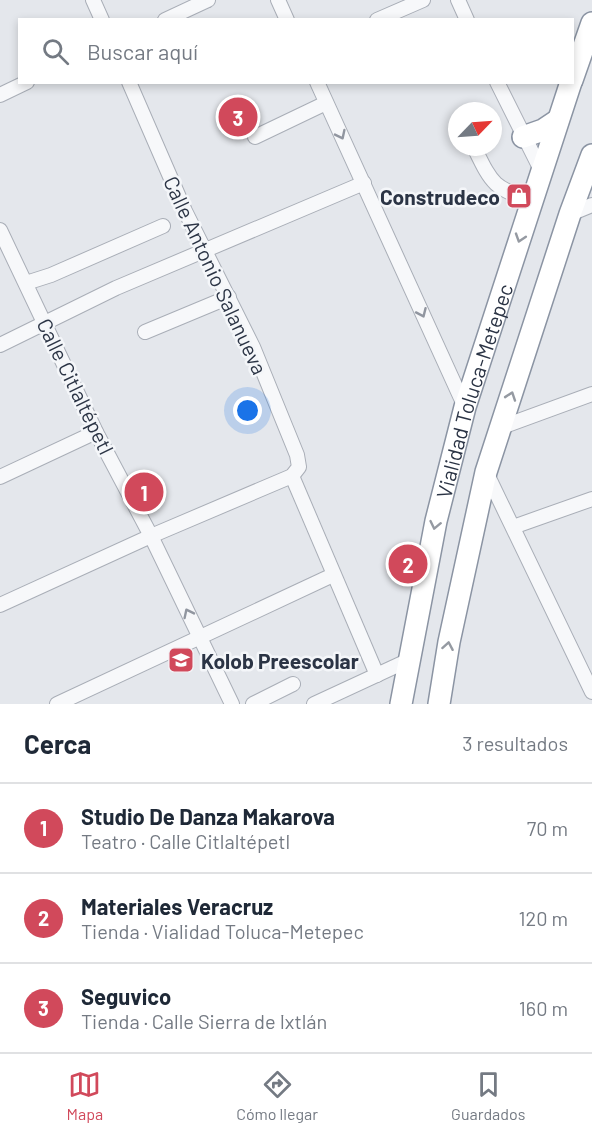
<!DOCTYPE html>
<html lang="es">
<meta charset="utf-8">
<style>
:root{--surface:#fff;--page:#f6f6f7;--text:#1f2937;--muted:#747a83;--line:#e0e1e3;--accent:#d1495b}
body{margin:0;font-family:Barlow,sans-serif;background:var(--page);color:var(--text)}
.compass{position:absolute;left:448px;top:102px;width:54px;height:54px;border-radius:50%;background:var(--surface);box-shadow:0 3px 9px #0003;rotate:65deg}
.you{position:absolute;left:248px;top:411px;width:21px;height:21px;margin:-15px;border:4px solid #fff;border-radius:50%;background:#1a73e8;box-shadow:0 0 0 9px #1a73e833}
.badge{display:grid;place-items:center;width:39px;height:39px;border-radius:50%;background:var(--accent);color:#fff;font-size:20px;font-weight:700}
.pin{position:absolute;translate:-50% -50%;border:3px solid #fff;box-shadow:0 2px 6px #0006}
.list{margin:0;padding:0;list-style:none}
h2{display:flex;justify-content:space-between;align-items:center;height:78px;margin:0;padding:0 24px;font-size:26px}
h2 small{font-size:20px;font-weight:400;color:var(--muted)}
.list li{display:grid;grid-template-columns:39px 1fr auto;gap:18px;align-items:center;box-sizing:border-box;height:90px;padding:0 24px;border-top:2px solid var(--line)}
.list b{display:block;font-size:22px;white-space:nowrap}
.list p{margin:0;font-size:20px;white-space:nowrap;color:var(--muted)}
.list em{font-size:20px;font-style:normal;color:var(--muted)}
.icon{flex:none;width:33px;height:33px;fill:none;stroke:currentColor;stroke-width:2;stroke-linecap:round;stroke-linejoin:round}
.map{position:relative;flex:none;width:592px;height:704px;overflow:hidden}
.search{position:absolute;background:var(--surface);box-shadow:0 3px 9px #0003;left:18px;right:18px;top:18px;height:66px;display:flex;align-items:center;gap:15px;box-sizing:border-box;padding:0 21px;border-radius:0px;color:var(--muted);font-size:22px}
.sheet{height:348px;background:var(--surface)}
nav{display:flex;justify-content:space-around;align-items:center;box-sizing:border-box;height:84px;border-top:2px solid var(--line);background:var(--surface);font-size:16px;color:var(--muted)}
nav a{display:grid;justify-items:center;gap:3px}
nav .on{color:var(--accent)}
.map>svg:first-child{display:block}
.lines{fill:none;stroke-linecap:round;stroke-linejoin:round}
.minor-casing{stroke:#a9aeb7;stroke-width:16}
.highway-casing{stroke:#8b94a3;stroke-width:24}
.minor{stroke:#f7f8fa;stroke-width:14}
.highway{stroke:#fff;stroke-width:21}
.oneway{stroke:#9196a0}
.oneway2{stroke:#959aa2}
.labels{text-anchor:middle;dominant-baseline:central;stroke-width:5;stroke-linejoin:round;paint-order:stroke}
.poi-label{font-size:21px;font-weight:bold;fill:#2b3445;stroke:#f4f6f9;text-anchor:end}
.street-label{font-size:21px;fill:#2b3445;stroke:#f4f6f9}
</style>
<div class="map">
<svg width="592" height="704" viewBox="0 0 592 704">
<rect width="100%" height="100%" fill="#e4e7ec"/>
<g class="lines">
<g class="minor-casing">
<g id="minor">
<path d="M93,0l9,20"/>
<path d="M278,0l9,20"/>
<path d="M458,0l9,20"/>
<path d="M165,20l43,-20"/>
<path d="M377,20l46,-20"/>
<path d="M317,82l148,325"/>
<path d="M497,82l45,90"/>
<path d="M0,95l27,-13"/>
<path d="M255,137l71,-34"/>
<path d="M474,147c18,37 19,41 59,54"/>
<path d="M570,214l22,-9"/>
<path d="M0,230l96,202 55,104 81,168"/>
<path d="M26,283l25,-8 112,-49"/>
<path d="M145,332l84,-35"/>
<path d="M0,345l116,-57 248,-105"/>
<path d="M499,428l93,-34"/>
<path d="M486,472l106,220"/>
<path d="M292,476l85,199"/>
<path d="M0,477l96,-45"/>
<path d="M513,527l79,-28"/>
<path d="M0,605l151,-69 141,-60 7,-9 -2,-12 -44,-108 -68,-136 -56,-129"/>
<path d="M57,704l276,-129"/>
<path d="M253,704l40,-20"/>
<path d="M314,704l95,-44"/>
</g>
</g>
<g class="highway-casing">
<g id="highway">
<path d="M572,80l20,-57"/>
<path d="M523,137l20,-7 15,-10"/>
<path id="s1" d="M401,704l35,-183 29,-114 106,-325"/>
<path d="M439,704l10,-62 37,-170 84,-258 22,-59"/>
</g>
</g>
<use href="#minor" class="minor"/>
<use href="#highway" class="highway"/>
</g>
<defs><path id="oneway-chevron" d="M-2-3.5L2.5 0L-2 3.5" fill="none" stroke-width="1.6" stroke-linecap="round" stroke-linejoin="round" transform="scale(1.5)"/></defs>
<g class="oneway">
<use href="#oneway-chevron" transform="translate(341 135) rotate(64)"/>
<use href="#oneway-chevron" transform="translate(422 313) rotate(66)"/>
<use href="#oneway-chevron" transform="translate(188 613) rotate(-116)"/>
</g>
<g class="oneway2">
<use href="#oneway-chevron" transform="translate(520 238) rotate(108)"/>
<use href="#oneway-chevron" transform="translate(511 396) rotate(-71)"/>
<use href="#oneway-chevron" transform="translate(435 525) rotate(102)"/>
<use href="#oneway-chevron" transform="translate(448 646) rotate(-80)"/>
</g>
<defs>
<g id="shop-square" transform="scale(1.35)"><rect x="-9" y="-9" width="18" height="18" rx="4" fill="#d1495b" stroke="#f4f6f9"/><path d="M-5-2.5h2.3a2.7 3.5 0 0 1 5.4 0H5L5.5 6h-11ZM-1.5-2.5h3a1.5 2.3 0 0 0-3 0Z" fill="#fff"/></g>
<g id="school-square" transform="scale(1.35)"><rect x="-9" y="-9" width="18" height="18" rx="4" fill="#d1495b" stroke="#f4f6f9"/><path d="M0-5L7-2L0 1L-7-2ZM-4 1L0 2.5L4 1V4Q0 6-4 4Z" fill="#fff"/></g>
</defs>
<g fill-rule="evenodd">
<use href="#shop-square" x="519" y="196"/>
<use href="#school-square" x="181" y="660"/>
</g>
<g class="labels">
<g class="poi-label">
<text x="500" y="196">Construdeco</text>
<text x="201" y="660" text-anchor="start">Kolob Preescolar</text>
</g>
<g class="street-label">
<text transform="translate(216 275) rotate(65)">Calle Antonio Salanueva</text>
<text transform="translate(76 386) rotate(64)">Calle Citlaltépetl</text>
<text stroke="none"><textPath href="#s1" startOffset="322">Vialidad Toluca-Metepec</textPath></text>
</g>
</g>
</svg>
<svg class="compass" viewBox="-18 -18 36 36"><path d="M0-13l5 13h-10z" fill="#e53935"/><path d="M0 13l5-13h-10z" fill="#747a83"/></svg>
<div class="you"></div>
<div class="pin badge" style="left:144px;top:492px">1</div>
<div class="pin badge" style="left:408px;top:564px">2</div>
<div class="pin badge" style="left:238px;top:117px">3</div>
<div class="search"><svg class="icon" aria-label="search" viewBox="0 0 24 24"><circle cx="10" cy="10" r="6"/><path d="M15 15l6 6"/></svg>Buscar aquí</div>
</div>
<section class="sheet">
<h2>Cerca<small>3 resultados</small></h2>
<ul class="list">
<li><span class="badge">1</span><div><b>Studio De Danza Makarova</b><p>Teatro · Calle Citlaltépetl</p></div><em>70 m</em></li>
<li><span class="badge">2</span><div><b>Materiales Veracruz</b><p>Tienda · Vialidad Toluca-Metepec</p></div><em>120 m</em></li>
<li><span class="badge">3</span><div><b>Seguvico</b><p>Tienda · Calle Sierra de Ixtlán</p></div><em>160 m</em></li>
</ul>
</section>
<nav>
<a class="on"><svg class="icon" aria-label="map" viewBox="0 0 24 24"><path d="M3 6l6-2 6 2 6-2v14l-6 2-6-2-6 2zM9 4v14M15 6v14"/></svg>Mapa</a>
<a><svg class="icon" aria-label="directions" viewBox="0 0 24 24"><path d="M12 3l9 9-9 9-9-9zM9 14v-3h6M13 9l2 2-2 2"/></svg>Cómo llegar</a>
<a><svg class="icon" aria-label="saved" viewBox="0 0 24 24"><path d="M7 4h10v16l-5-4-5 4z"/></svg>Guardados</a>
</nav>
